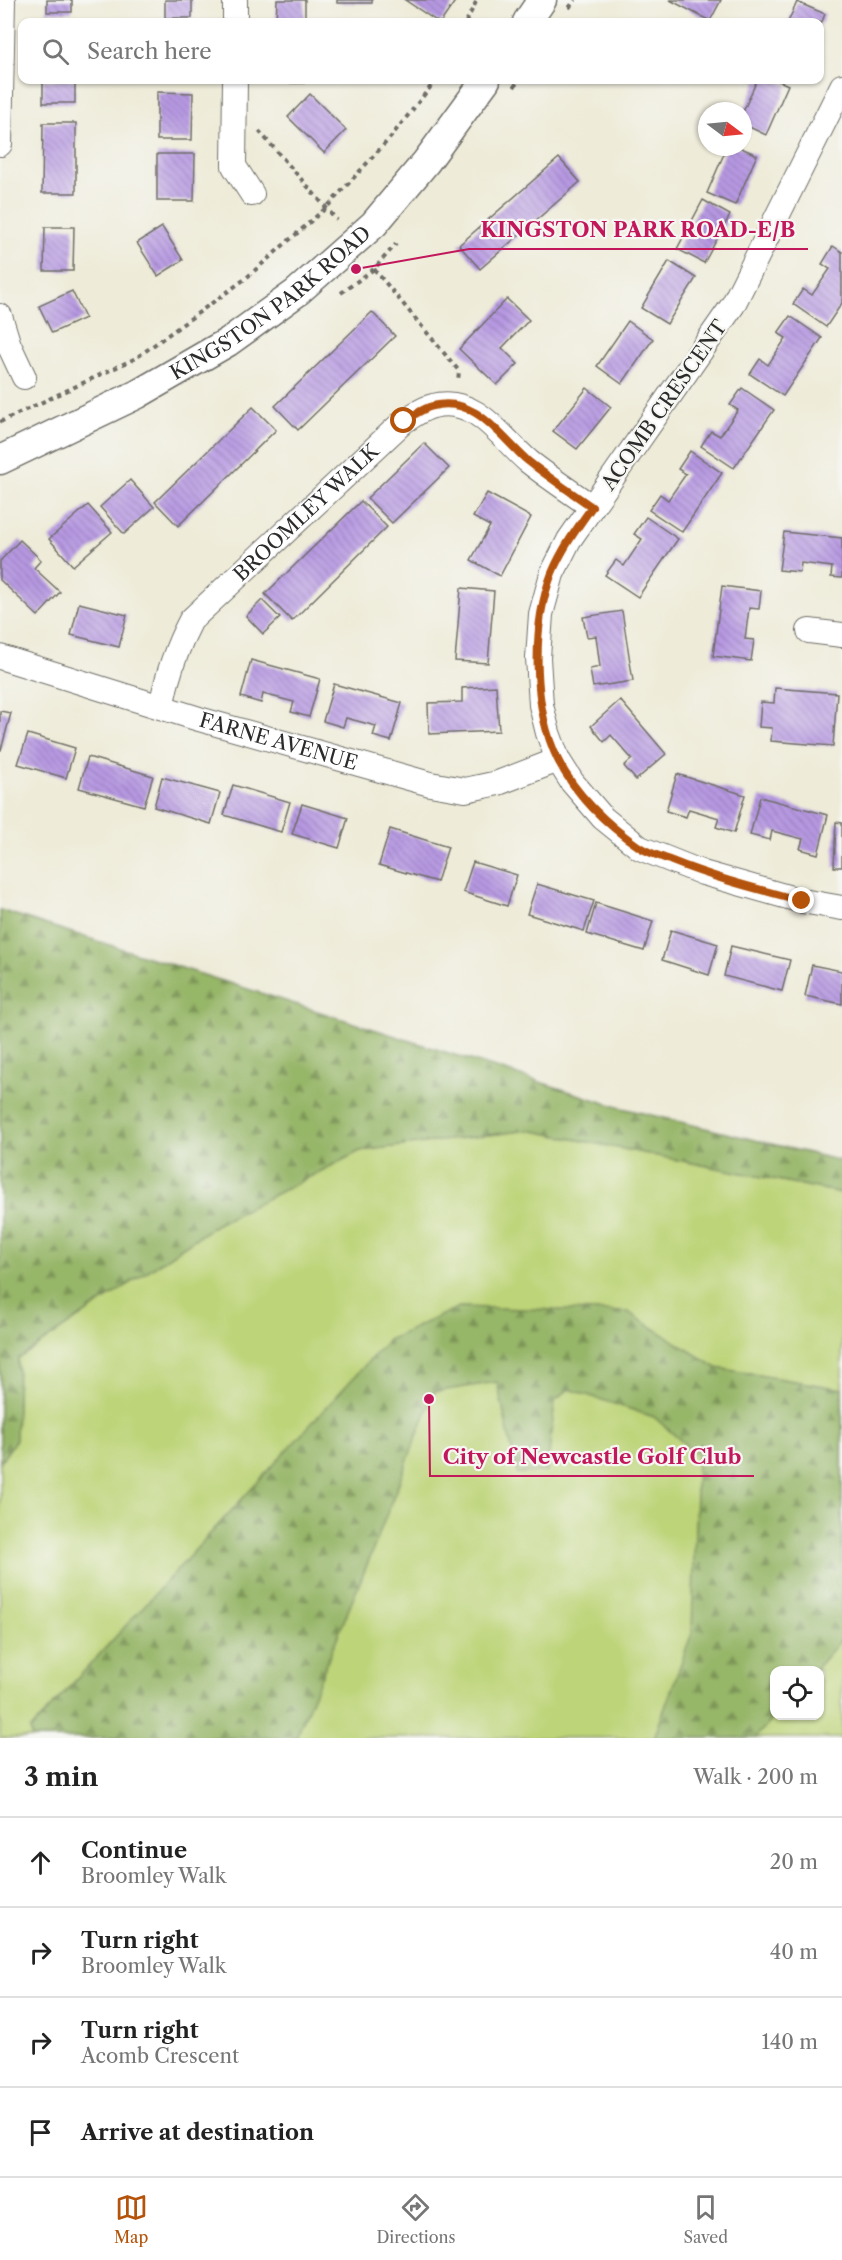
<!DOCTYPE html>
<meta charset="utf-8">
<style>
:root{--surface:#fff;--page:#f6f6f6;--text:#222;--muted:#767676;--line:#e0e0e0;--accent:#b45309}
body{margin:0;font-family:"Libre Caslon Text",serif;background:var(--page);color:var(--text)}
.controls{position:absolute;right:18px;bottom:18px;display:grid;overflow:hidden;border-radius:12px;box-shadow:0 2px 4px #0004}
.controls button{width:54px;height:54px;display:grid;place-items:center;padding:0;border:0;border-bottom:2px solid var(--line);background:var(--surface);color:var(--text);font:30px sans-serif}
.compass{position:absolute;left:698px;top:102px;width:54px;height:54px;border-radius:50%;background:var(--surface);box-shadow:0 2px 4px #0004;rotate:106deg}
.stop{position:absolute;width:18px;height:18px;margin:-14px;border:4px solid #b45309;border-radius:50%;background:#fff}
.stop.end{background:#b45309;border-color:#fff;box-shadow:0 2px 6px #0008}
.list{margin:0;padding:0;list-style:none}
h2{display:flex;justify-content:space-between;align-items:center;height:78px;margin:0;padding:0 24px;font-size:26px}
h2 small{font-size:20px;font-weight:400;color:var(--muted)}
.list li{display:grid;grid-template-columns:39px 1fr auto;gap:18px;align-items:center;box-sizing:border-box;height:90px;padding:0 24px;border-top:2px solid var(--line)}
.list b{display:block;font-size:22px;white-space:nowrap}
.list p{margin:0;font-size:20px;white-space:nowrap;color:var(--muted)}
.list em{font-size:20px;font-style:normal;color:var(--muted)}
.icon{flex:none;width:33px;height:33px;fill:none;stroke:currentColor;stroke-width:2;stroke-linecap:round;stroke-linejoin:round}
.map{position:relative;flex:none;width:842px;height:1738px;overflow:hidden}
.search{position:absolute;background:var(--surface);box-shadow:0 2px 4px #0004;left:18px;right:18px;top:18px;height:66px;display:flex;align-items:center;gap:15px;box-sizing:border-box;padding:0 21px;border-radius:12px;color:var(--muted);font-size:22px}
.sheet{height:438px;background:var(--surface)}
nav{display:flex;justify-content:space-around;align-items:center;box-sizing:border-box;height:84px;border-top:2px solid var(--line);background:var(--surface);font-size:16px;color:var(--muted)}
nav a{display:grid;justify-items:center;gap:3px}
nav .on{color:var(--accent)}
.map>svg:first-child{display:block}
.green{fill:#bdd478;stroke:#748052;stroke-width:1.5;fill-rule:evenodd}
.forest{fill:url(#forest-firs);stroke:#60704a;stroke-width:1.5}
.building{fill:url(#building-back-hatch)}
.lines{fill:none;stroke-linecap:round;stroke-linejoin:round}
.minor-casing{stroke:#6f6e68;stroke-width:26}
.tertiary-casing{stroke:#6f6e68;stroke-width:31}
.path{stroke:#6f6e68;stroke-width:4;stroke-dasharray:4.5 4.5;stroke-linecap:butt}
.minor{stroke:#fff;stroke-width:24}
.tertiary{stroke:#fff;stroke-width:28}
.route{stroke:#b45309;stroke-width:8}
.labels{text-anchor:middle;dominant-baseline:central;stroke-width:4.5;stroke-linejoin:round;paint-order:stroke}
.street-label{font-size:20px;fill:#2b2b2b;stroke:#f6f6f2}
.leader{fill:none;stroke:#c2185b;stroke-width:2}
.callout-dot{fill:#c2185b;stroke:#f6f6f2;stroke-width:2}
.callout-label{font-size:21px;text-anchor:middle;font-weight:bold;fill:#c2185b;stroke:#f6f6f2;stroke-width:4.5;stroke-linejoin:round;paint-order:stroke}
</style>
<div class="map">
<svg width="842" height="1738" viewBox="0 0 842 1738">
<defs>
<pattern id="forest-firs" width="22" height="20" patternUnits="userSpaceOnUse" patternTransform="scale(1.5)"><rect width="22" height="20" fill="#96b668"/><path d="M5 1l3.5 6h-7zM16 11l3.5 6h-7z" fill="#7b9456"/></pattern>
<pattern id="building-back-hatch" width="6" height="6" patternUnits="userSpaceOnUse" patternTransform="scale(1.5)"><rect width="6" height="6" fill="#b799e3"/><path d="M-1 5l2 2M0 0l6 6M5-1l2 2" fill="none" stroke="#957db8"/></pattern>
</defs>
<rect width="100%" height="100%" fill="#f6f6f2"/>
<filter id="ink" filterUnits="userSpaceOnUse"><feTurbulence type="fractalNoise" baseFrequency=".0167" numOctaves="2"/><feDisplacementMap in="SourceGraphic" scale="12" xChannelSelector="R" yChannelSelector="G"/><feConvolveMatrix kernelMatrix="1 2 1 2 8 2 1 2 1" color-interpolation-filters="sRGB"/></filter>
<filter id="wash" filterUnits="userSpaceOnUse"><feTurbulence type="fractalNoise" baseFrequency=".008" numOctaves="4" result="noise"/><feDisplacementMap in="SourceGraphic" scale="24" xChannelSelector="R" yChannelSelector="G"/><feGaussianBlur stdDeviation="1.35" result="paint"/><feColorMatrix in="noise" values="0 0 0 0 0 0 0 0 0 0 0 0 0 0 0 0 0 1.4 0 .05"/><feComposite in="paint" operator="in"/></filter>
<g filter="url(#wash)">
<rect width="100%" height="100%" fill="#eeebd8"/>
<path class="green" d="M529,1130l313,63v545h-842v-275l16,-24 2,-80 199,-135 143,-73zM774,1670h46v46h-46z"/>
<g class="forest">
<path d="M0,910l618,197 224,54v32l-313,-63 -169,21 -143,73 -199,135 -2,80 -16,24z"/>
<path d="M459,1307l169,5 89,56 125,21v250l-27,31h-41l1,46 -20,22h-101l38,-105 5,-178 -43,-38 -85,-28 -14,12 -8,71 -30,1 -20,-91 -63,10 -65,168 -73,178h-264l-2,-8 358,-390z"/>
</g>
<g id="blocks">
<g class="building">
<rect x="47" y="0" width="25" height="12"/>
<rect x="165" y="0" width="27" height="18"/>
<path d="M277,0h28v22h-29z"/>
<rect x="337" y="0" width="35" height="3"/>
<path d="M405,0h51l-15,22h-3z"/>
<path d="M670,0h51l-11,21z"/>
<path d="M797,2l28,12 -5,13v-5h-32z"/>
<rect x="43" y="80" width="32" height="23"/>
<rect x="273" y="80" width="31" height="3"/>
<path d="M757,80h20l11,5 -22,50 -23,-11v-12z"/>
<path d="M157,92l36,1 -1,47h-35z"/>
<path d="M310,94l36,36 -22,23 -36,-36z"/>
<path d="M43,123h33v70h-34z"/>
<path d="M727,147h12l18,8 -22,50 -28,-12z"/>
<path d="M157,154h38l-1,47h-37z"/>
<path d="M559,158l21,24 -100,87 -21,-24z"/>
<path d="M703,200l27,15 -26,48 -27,-14z"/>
<path d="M45,227h29l-1,44h-29z"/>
<path d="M162,227l21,33 -25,16 -21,-33z"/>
<path d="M833,246l9,6v51l-16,24 -33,-23 10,-15 9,6 18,-26 -8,-5z"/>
<path d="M669,261l27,17 -29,46 -26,-16z"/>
<path d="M72,291l13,27 -33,15 -13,-27z"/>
<path d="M507,299l22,21 -27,28 16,16 -21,21 -38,-36z"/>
<path d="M372,312l23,24 -97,94 -23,-24z"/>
<path d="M790,316l32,22 -39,58 -33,-22 10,-15 8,6 18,-27 -8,-5z"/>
<path d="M628,321l25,18 -31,45 -25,-18z"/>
<path d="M587,388l24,19 -34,42 -24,-18z"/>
<path d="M742,388l32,22 -40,58 -33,-22 10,-15 9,5 18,-26 -8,-5z"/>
<path d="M253,407l23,23 -98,96 -23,-24z"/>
<path d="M424,443l25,25 -57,55 -25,-25z"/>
<path d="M690,451l32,22 -40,59 -33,-22 11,-16 8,6 18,-26 -8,-5z"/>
<path d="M130,480l24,27 -30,27 -24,-27z"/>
<path d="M487,493l44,24 -31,59 -29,-16 19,-34 -17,-9z"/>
<path d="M361,501l26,26 -95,94 -27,-27z"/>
<path d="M88,505l24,27 -39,34 -24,-27z"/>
<path d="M646,517l32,22 -40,58 -33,-22 11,-15 8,6 18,-27 -8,-5z"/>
<path d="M784,532l58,6v40l-11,-1 1,-10 -31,-4 -1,9 -21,-2z"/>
<path d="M20,540l21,20 -7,8 26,24 -22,24 -38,-36v-19z"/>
<path d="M722,586l39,5 -2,18 -10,-1 -4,31 9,1 -3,21 -38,-5z"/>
<path d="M461,588l33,3 -6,72 -33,-2z"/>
<path d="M262,600l18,18 -17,16 -17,-18z"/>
<path d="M79,603l48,12 -8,32 -48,-12z"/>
<path d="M622,611l11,70 -40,6 -3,-18 10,-2 -4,-31 -9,1 -4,-20z"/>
<path d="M251,660l69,19 -11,38 -18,-5 3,-10 -31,-8 -2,9 -20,-6z"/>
<path d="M334,684l68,19 -11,38 -18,-5 3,-10 -30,-8 -3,9 -20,-6z"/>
<path d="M496,686l3,45 -70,3 -1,-31 34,-1v-14z"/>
<path d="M775,688l62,5 -4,53 -62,-5 1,-13 -13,-1 2,-25 13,1z"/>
<path d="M620,700l46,54 -30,26 -12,-14 8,-7 -21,-24 -7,7 -13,-16z"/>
<path d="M0,711l11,2 -10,37h-1z"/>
<path d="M28,734l47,14 -9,30 -48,-14z"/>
<path d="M88,757l65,19 -9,30 -65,-18z"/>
<path d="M677,774l68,21 -11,38 -18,-6 3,-9 -30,-9 -3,8 -20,-6z"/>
<path d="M162,777l58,16 -9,31 -57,-17z"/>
<path d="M233,785l57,17 -9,30 -57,-17z"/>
<path d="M760,797l68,18 -10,39 -18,-5 3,-10 -31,-8 -2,9 -20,-5z"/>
<path d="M302,804l46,14 -9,30 -47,-14z"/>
<path d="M836,822l6,1v44h-8z"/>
<path d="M390,829l58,18 -11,35 -58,-17z"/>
<path d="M473,862l44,13 -10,31 -44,-14z"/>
<path d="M537,884l57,17 -10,30 -57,-17z"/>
<path d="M596,903l57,18 -9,30 -57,-17z"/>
<path d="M671,930l47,14 -9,31 -47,-15z"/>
<path d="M731,946l59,14 -8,31 -58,-15z"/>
<path d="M812,965l30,6v33l-37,-8z"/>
</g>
</g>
</g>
<g filter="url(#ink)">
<use href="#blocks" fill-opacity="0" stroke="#6f6e68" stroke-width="1.5"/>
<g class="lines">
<g class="minor-casing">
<g id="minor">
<path d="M235,22v-22"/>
<path d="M235,80l-1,86 18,28"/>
<path d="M842,86l-109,219 -164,235 -17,34 -11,40 -3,44 3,47 7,28 10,27 14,22 31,36 37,30 63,25 99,28 40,7"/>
<path d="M0,144l3,-144"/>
<path d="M0,316l9,29 15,32"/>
<path d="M809,631l33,4"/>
<path id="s1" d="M0,657l199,62 231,65 35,6 33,-7 60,-23"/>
<path id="s2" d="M161,707c6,-31 15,-59 30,-87l213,-199c9,-5 19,-13 29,-15 43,-11 68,32 95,55 20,16 43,31 64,46"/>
</g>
</g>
<g class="tertiary-casing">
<g id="tertiary">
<path d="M527,22l15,-22"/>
<path id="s3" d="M0,460l138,-66 90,-52 68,-49 78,-69 52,-62 60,-82"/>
</g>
</g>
<g class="path">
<path d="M569,8l6,-8"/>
<path d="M466,22l11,-22"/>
<path d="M514,87l5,-7"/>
<path d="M259,131l78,89"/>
<path d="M374,269l85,102 -1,10"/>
<path d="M341,293l33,-24 22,-25"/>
<path d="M0,422l136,-64 109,-79 82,-72 63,-69 46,-58"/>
</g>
<use href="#minor" class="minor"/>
<use href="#tertiary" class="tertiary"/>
</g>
</g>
<g class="lines" filter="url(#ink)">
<path class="route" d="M404,421c9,-5 19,-13 29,-15 43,-11 68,32 95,55 20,16 43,31 64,46 -15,21 -30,42 -40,66 -21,54 -19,136 6,187 17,34 49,65 80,86 9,7 23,10 34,15 42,17 86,28 130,40"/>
</g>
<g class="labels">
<g class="street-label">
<text stroke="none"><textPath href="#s3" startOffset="314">KINGSTON PARK ROAD</textPath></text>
<text transform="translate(664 405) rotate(-55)">ACOMB CRESCENT</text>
<text stroke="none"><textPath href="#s2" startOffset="250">BROOMLEY WALK</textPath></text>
<text stroke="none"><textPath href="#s1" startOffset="291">FARNE AVENUE</textPath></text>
</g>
</g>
<path class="leader" d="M356 269L469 249H808M429 1399L430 1476H754"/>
<g class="callout-dot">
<circle cx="356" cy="269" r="6"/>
<circle cx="429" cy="1399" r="6"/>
</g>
<g class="callout-label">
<text x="638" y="237">KINGSTON PARK ROAD-E/B</text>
<text x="592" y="1464">City of Newcastle Golf Club</text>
</g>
</svg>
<div class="controls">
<button><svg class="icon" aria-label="locate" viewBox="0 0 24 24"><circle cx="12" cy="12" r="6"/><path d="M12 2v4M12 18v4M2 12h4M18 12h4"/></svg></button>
</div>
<svg class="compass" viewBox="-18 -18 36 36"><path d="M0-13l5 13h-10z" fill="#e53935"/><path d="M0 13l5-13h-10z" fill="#767676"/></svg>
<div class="stop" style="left:404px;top:421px"></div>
<div class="stop end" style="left:802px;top:901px"></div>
<div class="search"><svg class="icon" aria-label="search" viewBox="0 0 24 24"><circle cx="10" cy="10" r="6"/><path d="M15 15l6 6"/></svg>Search here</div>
</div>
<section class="sheet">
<h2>3 min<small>Walk · 200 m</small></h2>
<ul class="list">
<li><svg class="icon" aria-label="ahead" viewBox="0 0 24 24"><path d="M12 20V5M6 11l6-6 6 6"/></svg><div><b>Continue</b><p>Broomley Walk</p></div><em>20 m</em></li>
<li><svg class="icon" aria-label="right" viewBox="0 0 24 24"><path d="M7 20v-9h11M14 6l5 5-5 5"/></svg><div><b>Turn right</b><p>Broomley Walk</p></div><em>40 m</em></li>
<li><svg class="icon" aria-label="right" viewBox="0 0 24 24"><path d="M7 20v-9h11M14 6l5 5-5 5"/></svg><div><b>Turn right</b><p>Acomb Crescent</p></div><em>140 m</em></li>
<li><svg class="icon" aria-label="arrive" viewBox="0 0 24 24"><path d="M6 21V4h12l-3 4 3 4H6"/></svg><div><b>Arrive at destination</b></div></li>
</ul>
</section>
<nav>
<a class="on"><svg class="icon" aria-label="map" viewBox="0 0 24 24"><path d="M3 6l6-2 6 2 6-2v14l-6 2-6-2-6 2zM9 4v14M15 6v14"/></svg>Map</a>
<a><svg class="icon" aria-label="directions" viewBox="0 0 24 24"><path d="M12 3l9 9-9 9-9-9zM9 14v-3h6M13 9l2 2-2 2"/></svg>Directions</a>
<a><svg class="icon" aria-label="saved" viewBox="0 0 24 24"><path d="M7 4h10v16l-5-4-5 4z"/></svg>Saved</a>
</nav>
